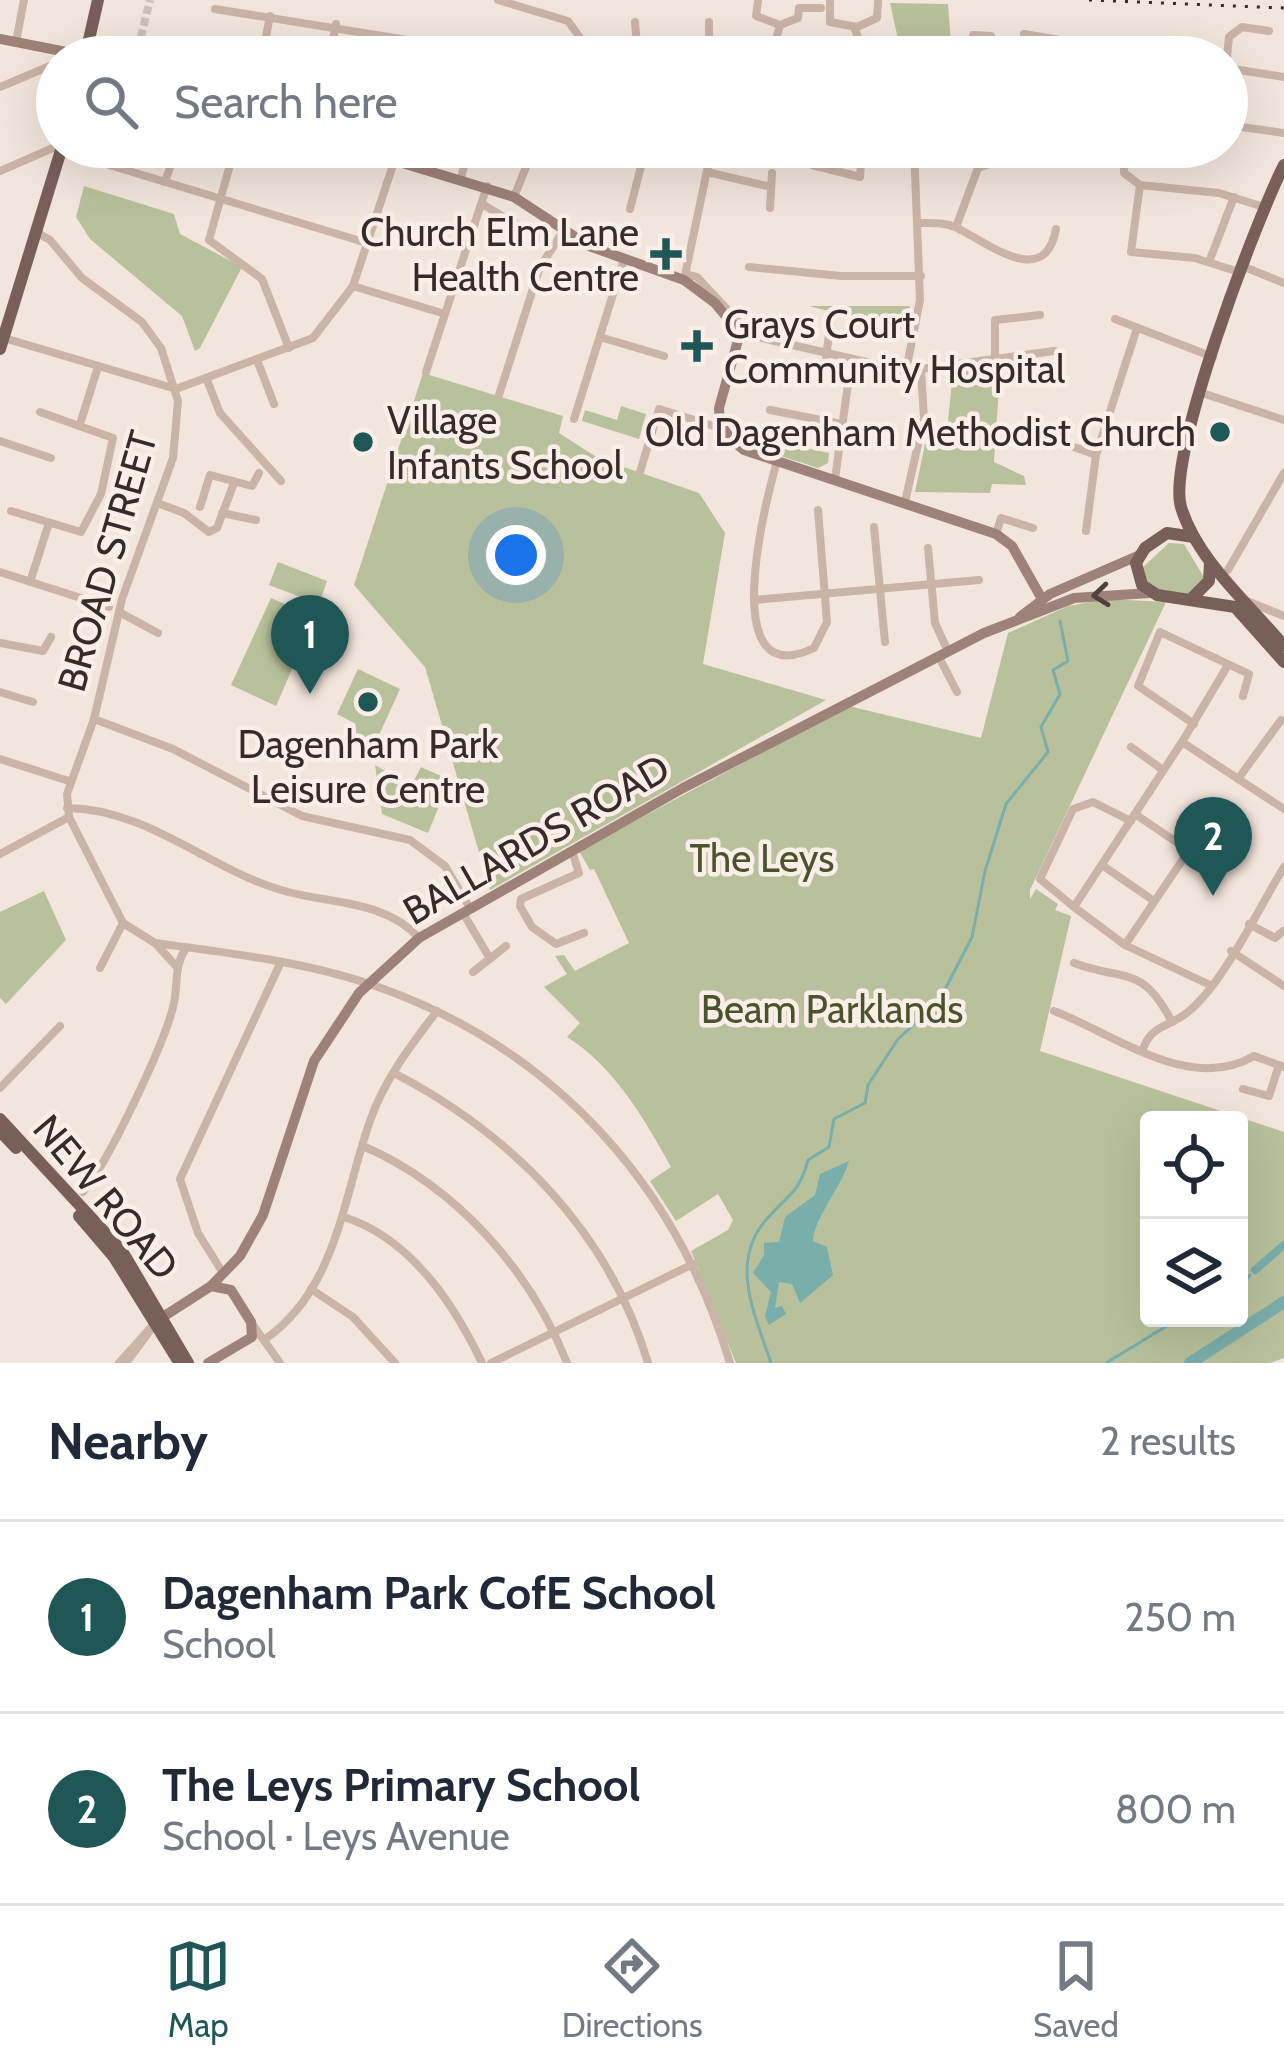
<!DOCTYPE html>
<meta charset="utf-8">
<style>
:root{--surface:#fff;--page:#f2f2f3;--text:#1f2937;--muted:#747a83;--line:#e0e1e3;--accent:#1e5755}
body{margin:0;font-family:Cabin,sans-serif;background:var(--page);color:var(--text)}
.controls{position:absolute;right:36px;bottom:36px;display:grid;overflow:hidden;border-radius:12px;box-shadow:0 12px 48px #0002}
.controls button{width:108px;height:108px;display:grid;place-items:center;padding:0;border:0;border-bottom:3px solid var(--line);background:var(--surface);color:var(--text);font:60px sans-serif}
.you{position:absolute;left:516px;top:555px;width:42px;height:42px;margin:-30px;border:9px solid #fff;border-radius:50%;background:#1a73e8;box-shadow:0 0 0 18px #1a73e833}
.badge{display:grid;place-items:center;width:78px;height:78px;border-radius:50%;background:var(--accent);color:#fff;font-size:39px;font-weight:700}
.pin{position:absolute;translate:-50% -99px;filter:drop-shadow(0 3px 6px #0008)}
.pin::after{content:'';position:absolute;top:63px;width:42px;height:36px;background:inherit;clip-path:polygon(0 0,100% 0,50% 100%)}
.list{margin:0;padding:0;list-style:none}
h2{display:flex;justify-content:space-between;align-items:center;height:156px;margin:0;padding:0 48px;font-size:51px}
h2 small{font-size:39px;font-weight:400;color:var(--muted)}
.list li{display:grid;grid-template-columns:78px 1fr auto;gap:36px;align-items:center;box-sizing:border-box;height:192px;padding:0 48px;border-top:3px solid var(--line)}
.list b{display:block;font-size:45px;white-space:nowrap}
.list p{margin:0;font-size:39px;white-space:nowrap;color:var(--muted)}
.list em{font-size:39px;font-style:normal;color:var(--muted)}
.icon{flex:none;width:66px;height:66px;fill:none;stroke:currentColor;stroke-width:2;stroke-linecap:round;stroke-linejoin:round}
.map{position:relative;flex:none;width:1284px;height:1363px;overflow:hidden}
.search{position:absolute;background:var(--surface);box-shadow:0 12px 48px #0002;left:36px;right:36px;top:36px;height:132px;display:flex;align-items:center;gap:30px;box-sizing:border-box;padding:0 42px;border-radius:66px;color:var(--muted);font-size:45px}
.sheet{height:540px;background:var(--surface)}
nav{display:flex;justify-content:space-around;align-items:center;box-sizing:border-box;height:168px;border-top:3px solid var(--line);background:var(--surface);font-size:33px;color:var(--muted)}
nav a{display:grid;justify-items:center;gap:6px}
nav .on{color:var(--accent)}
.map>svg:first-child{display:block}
.green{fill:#b8c19b;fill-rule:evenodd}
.water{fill:#7aaeab}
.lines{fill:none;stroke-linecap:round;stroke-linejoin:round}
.stream{stroke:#7aaeab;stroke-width:3}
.canal{stroke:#7aaeab;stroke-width:8}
.river{stroke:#7aaeab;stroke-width:12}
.street-tunnel{stroke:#ccc0b7;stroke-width:8;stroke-dasharray:8 4;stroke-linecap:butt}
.street{stroke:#cab3a7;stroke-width:8}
.secondary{stroke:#9d8279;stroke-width:10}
.primary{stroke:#786059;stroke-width:12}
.rail{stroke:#362b28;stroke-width:3;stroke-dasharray:3 9;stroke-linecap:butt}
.oneway{stroke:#50413c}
.poi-dot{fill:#1e5755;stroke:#f9efe8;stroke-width:4.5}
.labels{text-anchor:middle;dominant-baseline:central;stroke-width:9;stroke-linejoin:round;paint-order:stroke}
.poi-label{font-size:39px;fill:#362b28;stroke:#f9efe8;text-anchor:end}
.street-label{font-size:39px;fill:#362b28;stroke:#f9efe8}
.park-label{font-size:39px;fill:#49542c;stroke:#f9efe8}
</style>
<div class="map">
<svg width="1284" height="1363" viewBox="0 0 1284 1363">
<rect width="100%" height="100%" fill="#f2e5db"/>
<g class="green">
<path d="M890,3l58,1 4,53h-50z"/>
<path d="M84,186l90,28 6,20 62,33 -42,81 -5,3 -13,-35 -92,-77 -14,-22z"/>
<path d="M809,306h101l-4,25z"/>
<path d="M965,368l35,4 -6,90 30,14 2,9 -34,-1 -2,9 -75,-1 10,-48 21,-2 7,-71z"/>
<path d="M423,373l140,43 -4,17 39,25 101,35 26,40 -22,131 123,36 -336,190 -65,-223 -71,-82z"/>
<path d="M621,406l25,8 -7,25 -57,-18 3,-11 32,10z"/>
<path d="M729,432l100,21 -1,10 -10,5 -72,-23z"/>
<path d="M1169,543l15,1 21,35 -12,16 -42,-3 -11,-22z"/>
<path d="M278,562l49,19 -8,23 -50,-19z"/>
<path d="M271,598l44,19 -39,89 -45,-21z"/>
<path d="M1108,599l58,3 -136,288v9l6,-10 22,15 -3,6 16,6 -31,135 244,81v226l-14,5h-534l-45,-112 37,-21 5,-10 -15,-26 -42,27 -26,-40 21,-14c-26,-47 -57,-101 -104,-130l13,-14 -36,-36 23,-13 -12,-18 9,-1 11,16 54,-28 -35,-74 -4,1 -11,-19 270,-145 132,32 27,-105 60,-27zM1149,1120h90v198h-90z"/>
<path d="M358,669l42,20 -26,57 -23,-10 5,-12 -19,-10z"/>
<path d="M375,765l36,21 10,-19 29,13 -22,53 -46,-19z"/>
<path d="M44,891l22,49 -60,64 -6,-6v-86z"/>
</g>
<path class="water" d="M849,1161c-8,27 -35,57 -36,80l14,6 6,28 -33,28 -8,-19 -13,-2 -4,26 7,-2 4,8 -17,11 -4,-9 6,-24 -18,-19 11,-18v-12l15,-1 6,-25 30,-22 5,-21z"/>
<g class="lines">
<g class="stream">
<path d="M1239,1286l11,-11"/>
<path d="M771,1363c-16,-48 -42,-101 -5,-143 22,-26 33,-26 42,-60l21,-13 5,-28 31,-16 3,-18 30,-46 40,-36 34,-66 13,-66 21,-67 42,-52 -7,-25 19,-33 -7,-24 15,-9 -8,-40"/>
<path d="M1106,1363l74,-45"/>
</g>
<path class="canal" d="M1255,1270l29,-25"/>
<path class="river" d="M1190,1363l94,-61"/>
<path class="street-tunnel" d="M138,49l12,-49"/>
<g class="street">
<path d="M498,0l70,21 13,18 -4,18"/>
<path d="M758,1l-2,15 24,9 18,-7 1,-10h22"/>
<path d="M830,1v21l27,5 20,-9 1,-16"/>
<path d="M215,9l298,48"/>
<path d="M635,22l3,35"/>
<path d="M854,27l12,30"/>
<path d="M973,35l18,1 5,21"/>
<path d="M16,42l8,-42"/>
<path d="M137,57l1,-8"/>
<path d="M262,57l8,-41"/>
<path d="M330,57l6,-33"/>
<path d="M709,57v-35"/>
<path d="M771,57l9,-32"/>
<path d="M1029,57l-5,-23 137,23"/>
<path d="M1227,57l2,-20 13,-10 27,4"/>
<path d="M1227,68l57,9"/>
<path d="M0,87l57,-24"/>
<path d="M1227,125l57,8"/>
<path d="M235,147l-26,93 53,39 27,69"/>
<path d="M815,147l-3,18 48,12 2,-27"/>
<path d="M963,147l5,13"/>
<path d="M1124,157v16l16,12"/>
<path d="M292,161l6,-14"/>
<path d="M588,163l4,-16"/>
<path d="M113,166l6,-19"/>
<path d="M0,171l53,-23 314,95"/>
<path d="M707,172l64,15"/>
<path d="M461,178l8,-31"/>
<path d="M165,182l12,-35"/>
<path d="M514,197l20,-50"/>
<path d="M482,204l69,41"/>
<path d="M770,208l2,-35"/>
<path d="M630,209l16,-62"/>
<path d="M919,223c13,0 26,-1 38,5 31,15 88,62 99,1"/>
<path d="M956,227l22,-59 23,-8 53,3"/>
<path d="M36,232l14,8 32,38 60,44 19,26 17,53 -5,57 -51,141 -28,120 -27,75 2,23 54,106 32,20c74,10 155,19 226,45 175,63 296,198 349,375"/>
<path d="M1209,262l25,-65"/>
<path d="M1242,266l42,17"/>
<path d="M749,267l92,9h80"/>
<path d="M1239,272l-44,-14 -64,-6 9,-67 79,8 45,14"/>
<path d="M686,274l11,3 41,44 -1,6"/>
<path d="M684,280l28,-133"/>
<path d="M353,286l92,28"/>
<path d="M1115,319l98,38"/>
<path d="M740,333l166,38 148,-20"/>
<path d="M1,337l175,52 137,-51 40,-52 41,-124"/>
<path d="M600,337l64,19"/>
<path d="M826,356l6,-41"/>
<path d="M995,358v-38l45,-5"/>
<path d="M257,360l17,44"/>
<path d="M906,371l14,-71 -6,-153"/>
<path d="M426,372l61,-186"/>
<path d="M207,380l13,33 61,68"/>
<path d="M1202,393l82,27"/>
<path d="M499,395l41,-128 24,-37"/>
<path d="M770,410l72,14"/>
<path d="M574,419l50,-160"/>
<path d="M80,424l18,-57"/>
<path d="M1052,426l8,16 36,13"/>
<path d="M0,441l51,17"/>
<path d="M777,461c-10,36 -63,235 37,187l13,-26 -9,-112"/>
<path d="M640,472l19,-63 64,20"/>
<path d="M835,479l16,-117"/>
<path d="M905,502l19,-84 -3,-48"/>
<path d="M160,504l24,9 25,19 8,-4 17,-45"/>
<path d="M200,507l10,-32 42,11 7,-13"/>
<path d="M11,511l70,21 20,-38 12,-56 -73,-26"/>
<path d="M222,513l34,7"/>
<path d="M874,527l11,115"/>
<path d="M1086,531l10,-76 41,-127"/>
<path d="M996,534l5,-16 32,10"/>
<path d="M928,548l7,75 11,24"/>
<path d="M1228,570l56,-97"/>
<path d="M0,572l109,35"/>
<path d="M30,582l19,-59"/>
<path d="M754,600l225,-20"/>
<path d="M1247,601l37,15"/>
<path d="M119,612l39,21"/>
<path d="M0,643l43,8 8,-14"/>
<path d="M940,659l17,33"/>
<path d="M0,692l33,10"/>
<path d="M94,719l79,30 129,67 108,24 35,26 25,42"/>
<path d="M1194,724l-56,-38 22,-54 89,42 -6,22"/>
<path d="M1182,742l46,-77"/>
<path d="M1131,747l32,23"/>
<path d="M0,759l69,22"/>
<path d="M1238,779l43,-59"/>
<path d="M67,808c81,1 140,60 214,82 46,14 103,9 138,48"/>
<path d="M1135,814l53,36"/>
<path d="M572,851l7,22 -58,26 -1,7 12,21 24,17 28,-11"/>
<path d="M0,854l69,-37"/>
<path d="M1102,865l52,36"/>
<path d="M1074,907l-34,-28 33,-70 20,-7 38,19"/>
<path d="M463,913l26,44"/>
<path d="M1249,924l26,14 8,-7"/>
<path d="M157,945l19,21"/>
<path d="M1125,945l96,-142"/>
<path d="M1231,951l53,35"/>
<path d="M1074,963c51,19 67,1 97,57"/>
<path d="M100,968l23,-45"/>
<path d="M473,972l33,-26"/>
<path d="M1210,985l-85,-40 -51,-38 108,-165 102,67"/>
<path d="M1054,1011c61,23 136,83 200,45l30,11"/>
<path d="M1143,1049c8,-23 24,-22 41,-34 38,-27 75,-108 100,-148"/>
<path d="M394,1073c119,62 215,159 254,290"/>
<path d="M0,1088l60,-62"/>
<path d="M1243,1089l26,7 10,-31"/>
<path d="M363,1146c92,40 167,123 204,217"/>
<path d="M83,1192c25,-29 83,-151 91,-189 4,-21 0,-37 12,-55"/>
<path d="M344,1217c66,21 110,87 138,146"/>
<path d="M223,1273l-25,-40 -18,-54 100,-215"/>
<path d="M311,1289l42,28 42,46"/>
<path d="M251,1322l29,41"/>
<path d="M264,1340c73,-50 79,-143 106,-219 14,-41 41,-76 67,-110"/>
<path d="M119,1363l36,-40"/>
<path d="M126,1363l29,-39"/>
<path d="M491,1363l202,-99"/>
</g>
<g class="secondary">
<path d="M0,39l92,18"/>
<path d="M350,147l164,50 75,49 95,34 31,23 25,30 -21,75c0,20 10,30 25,42l252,84 16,12 30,53"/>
<path d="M1020,617l30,-23 92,-40"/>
<path d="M155,1322l56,-36 29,-30 23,-41 51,-154 45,-68 60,-55 264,-150 301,-155 90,-35 76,-5"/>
<path d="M208,1363l44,-26 -1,-15 -20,-32 -20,-4"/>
</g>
<g class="primary">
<path d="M85,57l13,-57"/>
<path d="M1284,165c-27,53 -118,291 -103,342 16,53 67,96 103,139"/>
<path d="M0,349l62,-202"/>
<path d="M1194,537l-27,-4 -22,15 -9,15 6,22 15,10 78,12 49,55"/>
<path d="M1192,598l17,-17 1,-18"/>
<path d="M0,1119l122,132 66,112"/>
<path d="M0,1131l16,17"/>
<path d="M79,1216l35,41 65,105"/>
</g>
<path class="rail" d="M1089,0l195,8"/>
</g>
<defs><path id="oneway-chevron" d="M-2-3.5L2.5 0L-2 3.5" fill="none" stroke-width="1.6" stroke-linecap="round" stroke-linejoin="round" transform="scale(3)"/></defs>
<use class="oneway" href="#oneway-chevron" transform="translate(1101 595) rotate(174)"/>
<g class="poi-dot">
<path d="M660 236h12v12h12v12h-12v12h-12v-12h-12v-12h12z"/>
<path d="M691 328h12v12h12v12h-12v12h-12v-12h-12v-12h12z"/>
<circle cx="1220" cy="432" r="12"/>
<circle cx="363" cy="442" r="12"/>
<circle cx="368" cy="702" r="12"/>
</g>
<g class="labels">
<g class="poi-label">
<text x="639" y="232">Church Elm Lane<tspan x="639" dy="45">Health Centre</tspan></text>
<text x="724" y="324" text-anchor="start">Grays Court<tspan x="724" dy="45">Community Hospital</tspan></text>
<text x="387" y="420" text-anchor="start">Village<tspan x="387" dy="45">Infants School</tspan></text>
<text x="1196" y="432">Old Dagenham Methodist Church</text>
<text x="368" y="744" text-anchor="middle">Dagenham Park<tspan x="368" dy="45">Leisure Centre</tspan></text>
</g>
<g class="street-label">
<text transform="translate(107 561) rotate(-74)">BROAD STREET</text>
<text transform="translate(536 839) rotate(-30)">BALLARDS ROAD</text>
<text transform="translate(106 1197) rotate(50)">NEW ROAD</text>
</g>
<g class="park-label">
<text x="762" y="858">The Leys</text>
<text x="832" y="1009">Beam Parklands</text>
</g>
</g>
</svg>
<div class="controls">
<button><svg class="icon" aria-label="locate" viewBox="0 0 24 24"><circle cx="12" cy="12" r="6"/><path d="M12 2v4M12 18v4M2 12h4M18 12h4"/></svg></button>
<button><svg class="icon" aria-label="layers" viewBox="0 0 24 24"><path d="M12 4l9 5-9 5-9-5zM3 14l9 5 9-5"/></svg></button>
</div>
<div class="you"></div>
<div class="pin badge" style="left:310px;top:694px">1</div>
<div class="pin badge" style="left:1213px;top:896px">2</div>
<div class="search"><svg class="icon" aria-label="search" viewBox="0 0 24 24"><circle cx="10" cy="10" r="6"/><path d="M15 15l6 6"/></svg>Search here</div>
</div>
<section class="sheet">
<h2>Nearby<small>2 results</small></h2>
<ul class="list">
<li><span class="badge">1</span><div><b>Dagenham Park CofE School</b><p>School</p></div><em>250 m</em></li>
<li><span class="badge">2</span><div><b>The Leys Primary School</b><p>School · Leys Avenue</p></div><em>800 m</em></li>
</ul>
</section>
<nav>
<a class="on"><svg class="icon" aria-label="map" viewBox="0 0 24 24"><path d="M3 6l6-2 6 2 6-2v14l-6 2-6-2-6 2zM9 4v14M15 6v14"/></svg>Map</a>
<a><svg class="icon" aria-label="directions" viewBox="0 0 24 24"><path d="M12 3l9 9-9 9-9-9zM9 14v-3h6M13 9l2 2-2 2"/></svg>Directions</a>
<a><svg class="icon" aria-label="saved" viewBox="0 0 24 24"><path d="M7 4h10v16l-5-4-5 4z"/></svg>Saved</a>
</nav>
